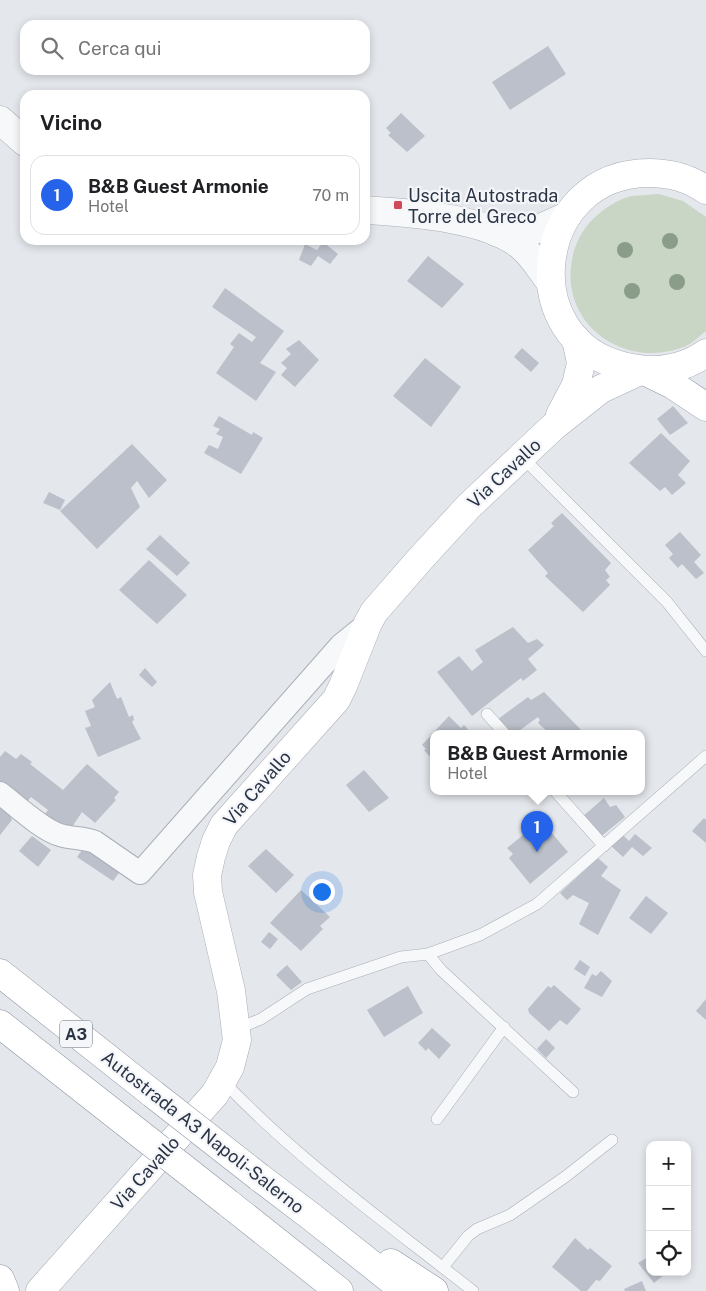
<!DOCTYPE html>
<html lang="it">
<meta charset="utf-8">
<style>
:root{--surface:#fff;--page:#f2f2f2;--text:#202124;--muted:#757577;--line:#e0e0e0;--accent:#2563eb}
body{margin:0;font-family:"Public Sans",sans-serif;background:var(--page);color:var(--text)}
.controls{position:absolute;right:15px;bottom:15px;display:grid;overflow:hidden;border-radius:10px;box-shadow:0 2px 8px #0003}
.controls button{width:45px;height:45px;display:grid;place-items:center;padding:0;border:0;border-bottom:1px solid var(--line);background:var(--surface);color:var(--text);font:25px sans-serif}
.you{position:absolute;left:321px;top:891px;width:18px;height:18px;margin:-12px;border:4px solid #fff;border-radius:50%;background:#1a73e8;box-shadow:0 0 0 8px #1a73e833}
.badge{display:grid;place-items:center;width:32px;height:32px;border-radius:50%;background:var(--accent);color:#fff;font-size:16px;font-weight:700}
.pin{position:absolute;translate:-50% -41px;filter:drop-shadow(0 1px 2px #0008)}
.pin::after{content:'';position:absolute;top:26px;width:18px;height:15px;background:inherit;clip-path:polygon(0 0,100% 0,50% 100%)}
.popup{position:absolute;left:430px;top:730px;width:215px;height:65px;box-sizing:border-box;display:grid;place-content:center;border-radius:10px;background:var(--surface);filter:drop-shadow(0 1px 4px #0005);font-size:16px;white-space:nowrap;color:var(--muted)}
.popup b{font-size:19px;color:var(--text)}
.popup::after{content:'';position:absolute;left:50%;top:100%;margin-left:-10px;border:10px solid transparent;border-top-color:var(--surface)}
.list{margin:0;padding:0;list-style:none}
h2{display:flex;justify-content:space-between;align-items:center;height:65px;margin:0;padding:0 20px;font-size:21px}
h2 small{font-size:16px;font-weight:400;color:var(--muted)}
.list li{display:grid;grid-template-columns:32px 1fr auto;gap:15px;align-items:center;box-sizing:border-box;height:80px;margin:0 10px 10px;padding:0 10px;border:1px solid var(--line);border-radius:15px}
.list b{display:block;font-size:19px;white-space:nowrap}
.list p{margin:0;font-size:16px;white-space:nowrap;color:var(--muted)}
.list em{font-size:16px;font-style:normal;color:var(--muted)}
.icon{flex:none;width:28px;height:28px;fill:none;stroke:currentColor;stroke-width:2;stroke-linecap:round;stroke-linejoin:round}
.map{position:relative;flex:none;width:706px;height:1291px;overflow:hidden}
.search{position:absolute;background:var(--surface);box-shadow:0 2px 8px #0003;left:20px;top:20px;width:350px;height:55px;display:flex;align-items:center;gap:12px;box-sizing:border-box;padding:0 18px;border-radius:15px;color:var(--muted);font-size:19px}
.panel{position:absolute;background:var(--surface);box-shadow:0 2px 8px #0003;left:20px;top:90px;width:350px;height:155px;border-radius:15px}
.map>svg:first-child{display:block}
.green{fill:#c9d6c5}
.building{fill:#bbc0ca}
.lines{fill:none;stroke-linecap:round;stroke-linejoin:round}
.service-casing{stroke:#a9aeb7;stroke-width:12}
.minor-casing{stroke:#a9aeb7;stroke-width:24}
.tertiary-casing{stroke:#a9aeb7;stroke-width:29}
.secondary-casing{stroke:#a9aeb7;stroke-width:29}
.motorway-casing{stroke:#8b94a3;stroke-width:29}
.service{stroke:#f7f8fa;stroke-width:11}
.minor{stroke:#f7f8fa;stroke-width:22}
.tertiary{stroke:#f7f8fa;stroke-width:28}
.secondary{stroke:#fff;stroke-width:28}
.motorway{stroke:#fff;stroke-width:28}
.motorway-bridge-casing{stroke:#8b94a3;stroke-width:29;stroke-linecap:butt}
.motorway-bridge{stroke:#fff;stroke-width:28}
.tree{fill:#899d89}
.poi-dot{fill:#d1495b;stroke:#f4f6f9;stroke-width:2}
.labels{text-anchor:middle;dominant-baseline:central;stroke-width:4.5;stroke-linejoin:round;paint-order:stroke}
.shield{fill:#f4f6f9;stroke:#676e7b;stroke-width:1}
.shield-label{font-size:16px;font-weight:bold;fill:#2b3445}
.poi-label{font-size:18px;fill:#2b3445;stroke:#f4f6f9;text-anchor:start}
.street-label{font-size:18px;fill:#2b3445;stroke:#f4f6f9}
</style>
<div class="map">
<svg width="706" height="1291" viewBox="0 0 706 1291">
<rect width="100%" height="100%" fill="#e4e7ec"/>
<path class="green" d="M659,194l24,7 23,16v114c-6,4 -12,11 -18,14 -57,26 -124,-15 -117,-79 2,-18 9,-34 22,-47 11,-10 24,-20 39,-23 9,-1 18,-1 27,-2z"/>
<g class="building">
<path d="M548,46l18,28 -56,36 -18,-28z"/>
<path d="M401,113l24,23 -18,16 -19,-17 3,-2 -5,-5z"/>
<path d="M323,242l15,12 -8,10 -12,-8 -7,10 -12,-6 6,-16 12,6z"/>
<path d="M428,256l36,28 -22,24 -35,-27z"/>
<path d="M225,288l59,43 -24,32 16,9 -20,29 -40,-28 18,-26 -4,-3 9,-11 13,9 4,-5 -44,-30z"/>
<path d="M299,340l20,20 -24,27 -14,-12 6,-7 -6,-5 10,-9 -5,-5z"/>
<path d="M522,348l17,15 -8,9 -17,-15z"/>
<path d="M425,358l36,29 -30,40 -38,-31z"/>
<path d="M673,406l15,17 -18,12 -13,-16z"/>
<path d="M219,416l33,19 1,-3 10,6 -22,36 -37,-21 5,-8 9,4 5,-12 -7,-3 4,-5 -7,-3z"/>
<path d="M661,433l29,28 -12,14 8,8 -14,12 -7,-8 -5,4 -31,-28z"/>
<path d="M132,444l35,36 -18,18 -12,-17 -6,7 9,19 -43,42 -37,-38z"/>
<path d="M49,492l16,8 -5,10 -17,-7z"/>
<path d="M562,513l49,50 -6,7 5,7 -4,3 4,5 -27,27 -38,-36 3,-3 -20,-23 26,-24 -3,-3z"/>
<path d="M680,532l21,23 -7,7 10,11 -8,6 -14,-15 -4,4 -9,-10 4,-4 -8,-9z"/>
<path d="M160,535l30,28 -13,13 -31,-27z"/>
<path d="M149,560l38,35 -30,29 -38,-34z"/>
<path d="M513,627l15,16 9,-4 7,6 -16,14 9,11 -14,11 -2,-3 -49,38 -35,-44 22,-16 13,15 11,-9 -8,-12z"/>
<path d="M145,668l12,14 -5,5 -13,-12z"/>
<path d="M110,682l7,17 4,-2 8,20 4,-2 1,5 -2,2 9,17 -43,18 -13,-29 6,-2 -6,-15 10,-4 -3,-7z"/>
<path d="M544,692l40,41h-35l-11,-10 2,-3 -2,-3 -22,16h-7l-11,-14 30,-22 3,3z"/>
<path d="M449,716l12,12 3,-3 7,8h-38v27l-9,-10 2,-1 -4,-4z"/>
<path d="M5,751l11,8 5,-5 11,8 -2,2 33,26 24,-26 32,28 -5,6 2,2 -21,23 -13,-11 -14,21 -24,-18 4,-5 -17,-13 -5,6 -26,-19v-27z"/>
<path d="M364,770l25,28 -20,14 -23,-27z"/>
<path d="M604,798l6,9 6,-2 9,12 -26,21 -17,-21z"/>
<path d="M0,807l10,8 2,5 -12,15z"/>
<path d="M704,818l2,2v23l-14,-12z"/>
<path d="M545,825l23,27 -38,32 -21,-26 4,-4 -6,-6 16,-13 4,5z"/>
<path d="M635,834l17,14 -9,8 -11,-9 -9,10 -12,-11 12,-11 6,6z"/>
<path d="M32,836l19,14 -13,17 -19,-16z"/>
<path d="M85,846l37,23 -9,12 -36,-24z"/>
<path d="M266,849l28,26 -18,18 -28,-27z"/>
<path d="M598,858l10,9 -7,9 20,14 -23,45 -19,-11 10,-21 -16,-8 -6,5 -7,-7z"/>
<path d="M301,890l29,27 -10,9 3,3 -22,22 -31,-28z"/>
<path d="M646,896l22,17 -17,21 -22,-16z"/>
<path d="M269,932l9,7 -8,10 -9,-7z"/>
<path d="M580,960l10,7 -5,9 -11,-7z"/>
<path d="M287,965l15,17 -11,8 -15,-15z"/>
<path d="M601,971l11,10 -10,16 -18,-9 8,-14 4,2z"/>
<path d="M554,985l27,24 -14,16 -7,-5 -11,11 -20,-18 -1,-4 20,-23 3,2z"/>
<path d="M408,986l15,27 -39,24 -17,-27z"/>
<path d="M706,999v21l-10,-9z"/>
<path d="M432,1028l19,17 -12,14 -11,-11 -2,3 -8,-8z"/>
<path d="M546,1039l9,9 -9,10 -9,-9z"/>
<path d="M575,1238l13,12 2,-2 22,18 -12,15 -4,-1 -9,11h-6l-29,-24z"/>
<path d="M650,1256v16h14l1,2 -11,9 -16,-20z"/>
<path d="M642,1281l4,10h-21l-1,-2z"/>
</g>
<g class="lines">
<g class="service-casing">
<g id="service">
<path d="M522,457l145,145 39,49"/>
<path d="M487,714l17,19"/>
<path d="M555,791l49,55"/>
<path d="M428,954l13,16 132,122"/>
<path d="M236,1026l13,-2 12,-5 46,-30 94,-32 27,-3 52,-19 57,-31 169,-148"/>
<path d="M223,1081c75,79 165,143 250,210"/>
<path d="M437,1119l67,-92"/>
<path d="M443,1267l25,-31 9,-7 33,-14 55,-38 47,-37"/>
</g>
</g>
<g class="minor-casing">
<path id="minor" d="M0,793c16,12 42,37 60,42 12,4 23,2 35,7l45,31 201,-228 27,-22"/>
</g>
<g class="tertiary-casing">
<g id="tertiary">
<path d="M0,120l25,22"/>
<path d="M365,210c44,3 121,7 156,36 12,10 20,24 29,36"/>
<path d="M496,232h28l14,-3 29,-13"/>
</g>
</g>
<g class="secondary-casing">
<g id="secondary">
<path d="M706,190c-17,-12 -37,-17 -57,-17 -116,0 -135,167 -26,193 29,7 58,5 83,-13"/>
<path d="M560,415l16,-30 5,-22 -5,-24"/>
<path d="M40,1291l175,-197 15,-27 7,-27 -6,-49 -23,-99 -1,-17 4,-18 5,-16 8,-16 112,-125 7,-14 25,-63 6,-11 48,-55 47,-51 85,-80 47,-37 41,-19"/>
</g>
</g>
<g class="motorway-casing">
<g id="motorway">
<path d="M642,370l31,15 33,22"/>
<path d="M0,973l153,121"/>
<path d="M0,1024l126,99"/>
<path d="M259,1177l54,41 92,73"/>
<path d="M228,1203l111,88"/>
<path d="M391,1263l43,28"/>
<path d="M0,1279l5,12"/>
</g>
</g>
<use href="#service" class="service"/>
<use href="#minor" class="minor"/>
<use href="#tertiary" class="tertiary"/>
<use href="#secondary" class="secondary"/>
<use href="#motorway" class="motorway"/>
<g class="motorway-bridge-casing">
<g id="motorway-bridge">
<path d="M153,1094l106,83"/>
<path d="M126,1123l102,80"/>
</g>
</g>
<use href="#motorway-bridge" class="motorway-bridge"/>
</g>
<g class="tree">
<circle cx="670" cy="241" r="8"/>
<circle cx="625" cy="250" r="8"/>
<circle cx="677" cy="282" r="8"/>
<circle cx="632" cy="291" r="8"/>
</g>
<rect class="poi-dot" x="393" y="200" width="10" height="10" rx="2.5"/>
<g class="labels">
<rect class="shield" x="60" y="1020.5" width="32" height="27" rx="4"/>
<g class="shield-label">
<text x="76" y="1034">A3</text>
</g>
<g class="poi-label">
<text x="408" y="195">Uscita Autostrada<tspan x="408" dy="21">Torre del Greco</tspan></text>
</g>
<g class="street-label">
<text transform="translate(504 473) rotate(-43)">Via Cavallo</text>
<text transform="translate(257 788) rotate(-49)">Via Cavallo</text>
<text transform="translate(203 1132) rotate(38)">Autostrada A3 Napoli-Salerno</text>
<text transform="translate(145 1173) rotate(-48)">Via Cavallo</text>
</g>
</g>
</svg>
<div class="controls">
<button>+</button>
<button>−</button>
<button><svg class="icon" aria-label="locate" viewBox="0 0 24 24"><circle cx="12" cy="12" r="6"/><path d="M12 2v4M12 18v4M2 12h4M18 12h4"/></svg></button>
</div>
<div class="you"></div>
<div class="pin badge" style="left:537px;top:852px">1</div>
<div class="popup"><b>B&amp;B Guest Armonie</b>Hotel</div>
<div class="search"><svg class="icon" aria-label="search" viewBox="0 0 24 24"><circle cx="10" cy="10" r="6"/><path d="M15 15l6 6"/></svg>Cerca qui</div>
<section class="panel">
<h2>Vicino<small></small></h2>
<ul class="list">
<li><span class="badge">1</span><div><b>B&amp;B Guest Armonie</b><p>Hotel</p></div><em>70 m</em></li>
</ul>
</section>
</div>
